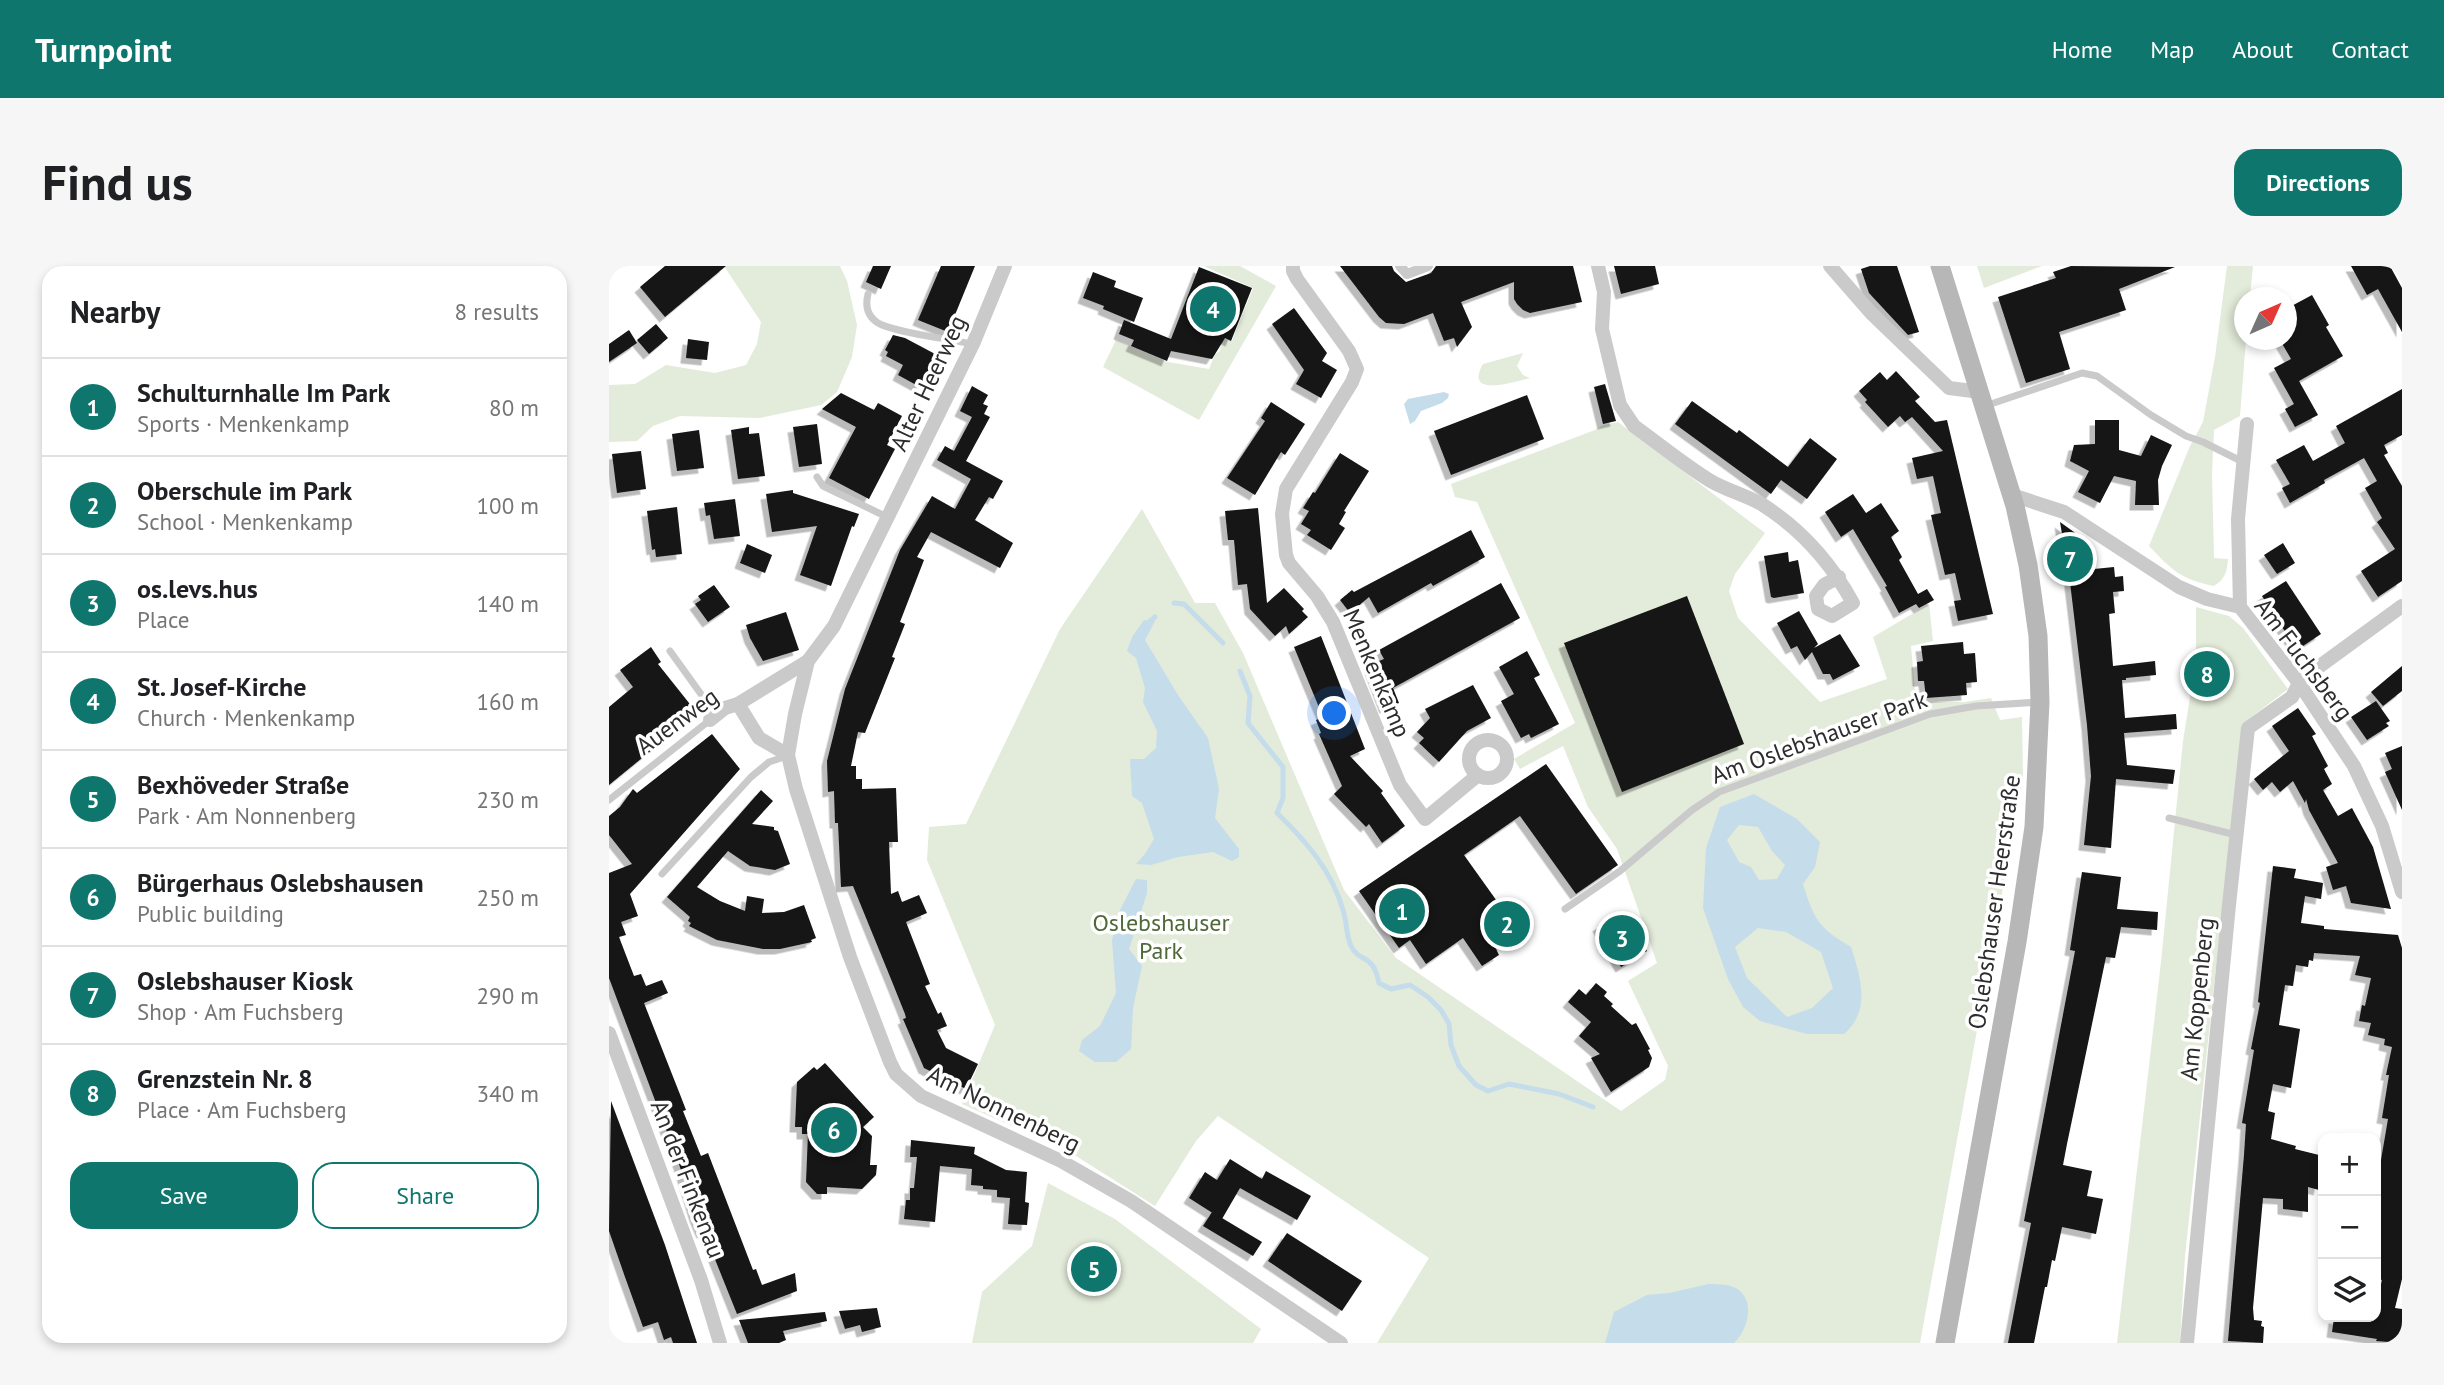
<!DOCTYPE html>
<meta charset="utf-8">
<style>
:root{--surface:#fff;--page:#f6f6f6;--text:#202124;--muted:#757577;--line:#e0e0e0;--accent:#0f766e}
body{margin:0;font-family:"PT Sans",sans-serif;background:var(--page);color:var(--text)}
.controls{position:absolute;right:21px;bottom:21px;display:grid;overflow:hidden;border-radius:14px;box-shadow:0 4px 10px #0003}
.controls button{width:63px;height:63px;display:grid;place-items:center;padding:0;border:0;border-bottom:2px solid var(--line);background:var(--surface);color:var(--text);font:35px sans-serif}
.compass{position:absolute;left:1625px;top:21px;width:63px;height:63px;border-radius:50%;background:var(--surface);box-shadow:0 4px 10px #0003;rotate:45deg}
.you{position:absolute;left:726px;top:448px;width:24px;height:24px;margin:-18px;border:5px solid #fff;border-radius:50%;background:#1a73e8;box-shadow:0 0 0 10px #1a73e833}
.badge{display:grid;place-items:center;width:46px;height:46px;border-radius:50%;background:var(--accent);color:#fff;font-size:23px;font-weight:700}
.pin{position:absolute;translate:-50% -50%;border:4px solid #fff;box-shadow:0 2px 7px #0006}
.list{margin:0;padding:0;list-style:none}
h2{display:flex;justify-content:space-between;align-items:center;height:91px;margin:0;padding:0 28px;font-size:30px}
h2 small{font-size:23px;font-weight:400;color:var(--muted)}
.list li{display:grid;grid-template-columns:46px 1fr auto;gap:21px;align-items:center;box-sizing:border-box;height:98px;padding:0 28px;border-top:2px solid var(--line)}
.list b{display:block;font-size:26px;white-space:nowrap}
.list p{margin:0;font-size:23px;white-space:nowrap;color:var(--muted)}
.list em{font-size:23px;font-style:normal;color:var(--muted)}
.actions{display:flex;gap:14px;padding:21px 28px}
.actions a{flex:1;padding:16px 0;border:2px solid var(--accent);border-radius:21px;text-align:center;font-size:24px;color:var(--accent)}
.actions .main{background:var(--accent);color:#fff}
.icon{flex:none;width:38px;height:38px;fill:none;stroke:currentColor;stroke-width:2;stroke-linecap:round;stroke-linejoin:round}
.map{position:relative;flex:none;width:1793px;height:1077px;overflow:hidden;border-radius:21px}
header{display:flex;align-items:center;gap:42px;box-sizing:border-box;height:98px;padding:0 35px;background:var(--accent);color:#fff}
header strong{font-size:33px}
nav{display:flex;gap:38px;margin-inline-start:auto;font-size:24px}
.intro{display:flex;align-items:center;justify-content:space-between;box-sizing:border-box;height:168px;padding:0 42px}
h1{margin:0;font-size:49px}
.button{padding:18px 32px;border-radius:21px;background:var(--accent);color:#fff;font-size:24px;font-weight:700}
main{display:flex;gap:42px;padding:0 42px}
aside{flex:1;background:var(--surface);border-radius:21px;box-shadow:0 4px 10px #0003}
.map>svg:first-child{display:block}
.green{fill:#e3ebda}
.water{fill:#c5dceb;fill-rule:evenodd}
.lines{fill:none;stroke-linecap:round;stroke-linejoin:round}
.stream{stroke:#c5dceb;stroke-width:5}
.building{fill:#141414;filter:url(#shadow)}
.service{stroke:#cacaca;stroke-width:7}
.pedestrian{stroke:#cacaca;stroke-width:10}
.minor{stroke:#cacaca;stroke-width:14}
.secondary{stroke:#b7b7b7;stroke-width:19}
.labels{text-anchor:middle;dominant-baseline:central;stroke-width:7;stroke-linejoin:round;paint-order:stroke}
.street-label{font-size:24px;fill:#2d2d2d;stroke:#fff}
.park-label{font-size:24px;fill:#50693a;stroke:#fff}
</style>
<header>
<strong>Turnpoint</strong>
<nav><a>Home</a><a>Map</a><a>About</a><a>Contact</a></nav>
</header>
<div class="intro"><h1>Find us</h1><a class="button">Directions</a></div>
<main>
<aside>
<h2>Nearby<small>8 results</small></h2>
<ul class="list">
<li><span class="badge">1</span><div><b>Schulturnhalle Im Park</b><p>Sports · Menkenkamp</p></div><em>80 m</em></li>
<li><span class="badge">2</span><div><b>Oberschule im Park</b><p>School · Menkenkamp</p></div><em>100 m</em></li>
<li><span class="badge">3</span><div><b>os.levs.hus</b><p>Place</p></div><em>140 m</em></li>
<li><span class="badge">4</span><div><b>St. Josef-Kirche</b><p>Church · Menkenkamp</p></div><em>160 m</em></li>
<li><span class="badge">5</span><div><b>Bexhöveder Straße</b><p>Park · Am Nonnenberg</p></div><em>230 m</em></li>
<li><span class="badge">6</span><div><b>Bürgerhaus Oslebshausen</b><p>Public building</p></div><em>250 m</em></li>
<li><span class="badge">7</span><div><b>Oslebshauser Kiosk</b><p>Shop · Am Fuchsberg</p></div><em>290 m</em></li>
<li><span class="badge">8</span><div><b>Grenzstein Nr. 8</b><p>Place · Am Fuchsberg</p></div><em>340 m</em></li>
</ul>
<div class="actions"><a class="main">Save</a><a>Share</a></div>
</aside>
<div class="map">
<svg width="1793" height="1077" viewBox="0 0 1793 1077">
<defs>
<filter id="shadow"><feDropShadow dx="-5.5" dy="5.5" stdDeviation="0" flood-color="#0004"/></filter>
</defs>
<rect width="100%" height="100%" fill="#fff"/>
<g class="green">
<path d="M115,0h116l7,15 10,44 -5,32 -15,35 -16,13 -61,13 -80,-2 -27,10 -16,15 -28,1v-57l26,-1 31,-19 49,8 31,-8 11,-21 4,-22z"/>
<path d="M595,0h36l36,20 -77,134 -96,-53 13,-27 52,22 41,7 6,-15 5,-3 2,-13 10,3 21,-53z"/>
<path d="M1368,0h65l-58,22z"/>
<path d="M1618,0h26l-3,31 -5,1v42h1l-6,76 -26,14 -2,44 2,84 14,1c-1,13 -3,20 -14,27 -34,-7 -42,-16 -65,-40l41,-100 13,-24 12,-65z"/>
<path d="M914,87l-6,13 6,9 7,3c-14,3 -67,21 -47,-14z"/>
<path d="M1009,156l147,111 -30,41 -6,17 9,27 82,84 67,-23 -14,-42 56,-33 4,37 -22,5 5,56h48l27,-4 9,22 22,-3 1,61 -103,565h-543l52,-85 -211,-142 -22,25 -41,65 -90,-57 -103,-45 33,-79 -68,-165 2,-33 37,-3 94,-195 82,-120 53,94h20l28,50 101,237 52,68 225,153 44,-31 3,-14 -40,-85 29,-18 -40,-114 -29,-42 -25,-61 -43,23 -6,-10 61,-36 -98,-221 -22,-5 -4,-13 144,-54 8,-5z"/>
<path d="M1587,341l33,9 14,12 45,61 -46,35 -57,532 -5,87h-63l44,-381 22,-221 13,-81z"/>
<path d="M439,917l67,36 146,110 -8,14h-281l10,-51 50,-46z"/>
</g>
<g class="water">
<path d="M835,126l5,2 -1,4 -6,5 -21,8 -6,10 -5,3 -6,-20 4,-5z"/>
<path d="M535,354l11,1 -10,19 33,55 30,43 11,51 -4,29 24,31v8l-7,4 -19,-9 -35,5 -27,8 -15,-1 9,-10 9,-15 -12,-36 -10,-7 -2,-37h14l12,-11 1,-17 -14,-29 2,-14 -9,-30 -9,-7 5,-14z"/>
<path d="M1145,528l43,25 23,23 -5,25 -12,17c11,36 16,44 48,63 10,31 20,64 -7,87h-37l-47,-13 -17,-14 -15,-28 -25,-71 3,-60 14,-41zM1130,559l19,2 14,24 13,14 -8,14 -18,1 -8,-13 -12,-5 -12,-22zM1149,662l28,4 35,20 12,36 -21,20 -25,9 -40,-39 -12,-31z"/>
<path d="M527,613l11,1v13l-18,56 13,17 -9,42 -2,41 -15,13h-21l-16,-11 3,-11 18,-14 16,-33 -4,-53 6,-26z"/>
<path d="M1100,1018c10,0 25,0 32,8 14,14 5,40 -7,51h-129l9,-31 33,-17 22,-2z"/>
</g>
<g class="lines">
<g class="stream">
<path d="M565,337l10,1 39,39"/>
<path d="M541,355l5,-4"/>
<path d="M631,405l10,25 -2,27 35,44v31l-6,15c29,28 55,58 66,97 4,12 3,25 8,36 9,18 22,6 28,37l12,6 19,-4 18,12 13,13 8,14 2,21 8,21 17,19 12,6 21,-7 50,10 34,13"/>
</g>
</g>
<g class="building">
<path d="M56,0h61l-61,51 -25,-30z"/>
<path d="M264,0h18l-10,23 -15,-7z"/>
<path d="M332,0h34l-27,66 -30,-12z"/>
<path d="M731,0h52l2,5 12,11 25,-9 5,-7h137l9,36 -52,11 -7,-3 -6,-6 -3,-5v-17l-53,20 11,25 -15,20 -3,-9 -10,3 -11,-28 -29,11 -18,-1 -7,-6z"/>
<path d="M1005,0h41l4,18 -38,10z"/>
<path d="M1261,0h27l22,66 -11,3 -39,-42 -8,-24z"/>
<path d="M1462,0l104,1 -56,22 7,21 -67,22 11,37 -44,14 -28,-86 58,-19 -3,-6z"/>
<path d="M1742,0h39l12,22v44l-24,-43 -11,6z"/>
<path d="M590,1l53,21 -21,53 -6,-3 -13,21 -41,-8 -4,10 -36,-15 3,-6 -15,-6 5,-14 47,19z"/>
<path d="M484,6l23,9 -2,6 29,11 -9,24 -31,-13 1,-3 -21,-8z"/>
<path d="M1703,29l17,30 -3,2 17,29 -44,25 19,34 -23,12 -10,-18 9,-5 -20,-36 17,-9 -11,-19h6v-31z"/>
<path d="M685,42l33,45 -5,8 15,9 -16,28 -25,-14 8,-14 -32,-46z"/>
<path d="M47,58l12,14 -19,16 -12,-14z"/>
<path d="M20,64l8,13 -28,19v-18z"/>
<path d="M284,69l12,3 32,17 -17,32 -22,-12 5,-10 -17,-9 2,-4 -3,-2z"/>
<path d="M79,73l21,3 -2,18 -21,-2z"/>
<path d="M1287,105l24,26 -5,4 20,21 12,-2 46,194 -35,7 -4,-20 7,-1 -6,-27 -10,2 -14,-60 10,-2 -8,-37 -16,3 -5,-21 31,-7 -31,-34 -7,5 -5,-6 -12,11 -23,-25 2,-2 -8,-9 21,-19 7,8z"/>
<path d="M996,118l11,37 -13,3 -9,-37z"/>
<path d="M363,120l16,9 -5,9 5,2 -4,8 6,3 -24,44 37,20 -10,18 -4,-2 -14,23 38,23 -13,25 -69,-36 -14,25 7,3 -24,62 5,2 -13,33 3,1 -30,75 -7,-1 -7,34h5v13h6v10l34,-1 2,54h-9l2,52 7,-3 4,11 17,-7 8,18 -21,9 24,62 -5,2 13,28 3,-2 6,14 -10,4 9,18 32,16 -12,25 -42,-21 -21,-49 3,-1 -1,-4 -12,-30 -40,-98 -12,1 -3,-64h-3l-1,-32 -6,1 -1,-31 18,-72 55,-139 32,-54 23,13 16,-30 -34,-19 8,-14 9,5 18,-34 -12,-6z"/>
<path d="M1793,123v46l-18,10 4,8 -4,2 18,31v95l-24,16 -17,-26 34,-22 -18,-27 5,-4 -17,-30 12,-7 -13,-23 -40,22 1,3 -35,20 -8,-15 8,-4 -14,-24 28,-15 9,16 32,-18 -9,-17z"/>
<path d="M232,127l33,17 4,-7 24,13 -15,29 8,4 -26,50 -40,-21 27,-51 -34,-18z"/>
<path d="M918,129l17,44 -93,36 -17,-44z"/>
<path d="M1083,135l45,32 2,-3 49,37 22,-29 27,21 -30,40 -26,-19 -10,14 -96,-70z"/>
<path d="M662,136l34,22 -20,31 -4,-3 -26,43 -28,-17 38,-57 -4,-3z"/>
<path d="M1486,154h24v30l22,6 10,-21 21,10 -10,21 -4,14 1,25h-24l1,-24 -22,-5 -14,27 -22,-11 11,-21 -19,-10 4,-16 21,-1z"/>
<path d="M208,158l5,40 -23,3 -6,-40z"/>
<path d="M140,161v7l10,-1 6,43 -27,3 -7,-49z"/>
<path d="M90,164l5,38 -27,3 -5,-37z"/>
<path d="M32,185l5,38 -29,4 -5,-39z"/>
<path d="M731,187l29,18 -25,40 2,1 -7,12 6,4 -14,22 -24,-15 4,-5 -10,-6 8,-13 -6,-3 10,-16 2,1z"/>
<path d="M184,224v3l66,21 -5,13 -2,-1 -21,60 -31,-11 17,-49 -45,6 -6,-38z"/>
<path d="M1244,228l13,19 15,-10 18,28 -8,6 11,20 -3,3 19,34 9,-5 7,11 -15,8 -3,-4 -17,9 -14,-26 2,-1 -34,-57 -12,8 -16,-25z"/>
<path d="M126,233l5,37 -26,3 -4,-24 -4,1 -2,-13z"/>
<path d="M68,241l5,47 -26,3 -1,-8 -3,1 -5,-39z"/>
<path d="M649,242l9,95 17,-15 20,21 -2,2 6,6 -19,17 -3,-8 -11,10 -25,-27 -3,-25 -9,1 -4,-45h-6l-3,-29z"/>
<path d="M1451,256l32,23 2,24 20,-2 1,10 8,-1 1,15 -11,1 2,21 -6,1 4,52 42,-5 1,14 -30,3v2h-4l3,38 51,-4 1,15 -53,4 3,32 48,5 -2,14 -57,-5 -5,69 -27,-3 7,-69 -4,-51 -17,-143z"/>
<path d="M862,264l14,27 -52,29 -2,-3 -53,30 -9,-16 -19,16 -10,-13 12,-10 2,2z"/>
<path d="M1674,277l12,20 -18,11 -13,-19z"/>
<path d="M138,278l25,11 -7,18 -25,-10z"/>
<path d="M1179,286l1,10 9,-2 6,33 -30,5 -3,-1 -7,-41z"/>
<path d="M1677,315l35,53 -24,16 -35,-54z"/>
<path d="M892,317l19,35 -127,70 6,15 -14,5 -16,-43 15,-6 -5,-9z"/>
<path d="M105,319l16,22 -22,15 -13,-18 6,-4 -3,-4z"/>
<path d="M1078,330l57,148 -122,48 -58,-149z"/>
<path d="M1190,345l19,33 -4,4 26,-14 20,32 -27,14 -3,-6h-7l-11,-22 -7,8 -8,-14 -6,3 -14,-26z"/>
<path d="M177,346l13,38 -36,11 -13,-23 -4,-13z"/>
<path d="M712,370l44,113 -15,7 33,35 -2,2 24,33 -23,17 -13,-19 -3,3 -32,-33 8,-8 -23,-52 2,-1 -5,-13 7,-3 -29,-70z"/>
<path d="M1354,376l1,12 11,-1 2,29 -11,1 1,12 -41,3 -2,-17h-6l-1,-19 6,-1 -2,-15z"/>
<path d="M42,381l10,15 -3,2 39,49 -88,72v-78l24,-20 -13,-17z"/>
<path d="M918,385l13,24 -6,3 25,46 -28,14 -2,-4 -8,4 -20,-37 13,-7 -15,-27z"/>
<path d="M1793,400v25l-19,15 -12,-14z"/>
<path d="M864,419l18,33 -24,13 -28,31 -20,-19 5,-5 -7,-6 13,-14 -5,-9z"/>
<path d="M1767,435l14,20 -4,2 3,3 -22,14 -16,-23z"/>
<path d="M1689,442l18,26 -4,2 16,30 -4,3 8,15 -9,6 15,26 14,-8 21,39 18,62 -40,-6 -5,-17 -13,4 -7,-23 12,-4 -29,-53 -3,-11 -1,4 -12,-22 -13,11 -8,-10 -9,8 -9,-11 35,-28 -17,-25z"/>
<path d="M103,468l28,35 -110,125 8,22 -17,6 5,13 -7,2 15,39 7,-2 5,12 16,-6 6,13 -24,10 37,94 5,13 -3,1 18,45 7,-3 45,117 3,-1 6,16 33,-12 2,18 -60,23 -33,-82 -2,1 -7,-17 -16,-52 -70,-186v-105l23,-9 -23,-29v-19l11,-9 13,-18 4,4z"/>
<path d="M1793,480v64l-17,-38 7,-3 -7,-16z"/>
<path d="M937,498l72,101 -42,29 -56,-78 -56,39 45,63 5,-4 11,15 -29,20 3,6 -17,11 -19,-28 -37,26 -16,-24 -11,8 -40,-57z"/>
<path d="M152,524l12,11 -21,23 22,3v3l4,1 12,33 -15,6 -25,-4 -22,-15 -31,36 23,14 25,10 2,-15 17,3 -2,14 22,-1 20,-7 12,33 -5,2 1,2 -32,7h-17l-46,-9 -28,-14 2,-3 -3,-2 2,-4 -23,-20z"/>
<path d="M1664,600l23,3 -2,9 29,5 -2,16 -16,-3 -4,27 23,3v3l74,6 4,13v331l-7,29 7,1v34l-26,-2 1,-2 -45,-7 2,-14 26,3v-4h16v-11l6,-26 -6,-2v-113l4,1 8,-47 -6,-1 7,-43h-3l6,-28 -8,-2 1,-6 -17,-4 3,-12 -12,-2 3,-16 3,1 6,-28 -16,-3 5,-19 -46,-3 -1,8 -4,-1 -1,7 -12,-2 -3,21 -8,-1 -6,40 21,4 -9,59 -18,-4 -5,27 7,2 -4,26 25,7 -1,3 28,7v15l-4,19 -11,-3v25l-25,-3v-10l-20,-1 -10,110 1,12 8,1 -1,5 3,1 -1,16 -35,-2 16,-186 2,-31 -4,-1 12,-73 -3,-1 9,-46 -2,-1z"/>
<path d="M1473,606l39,5 -4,32 41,3 -1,18 -36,-3 -6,31 -9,-1 -39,187 -4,21 29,6 -5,25 16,3 -7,35 -34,-7 -7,34 -3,-1 -5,27h-2l-11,56h-26l23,-120 -7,-2 51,-270 -5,-1z"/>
<path d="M1013,645l25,40 -26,16 -23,-41z"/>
<path d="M987,717l11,9 -3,4 9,8 -2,2 21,19 4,-2 14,26 -2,1 4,8 -3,9 -38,25 -20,-34 9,-4 -21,-18 12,-14 -23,-20 11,-13 7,6z"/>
<path d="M216,797l49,54 -11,10 9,9 -2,29h7l-1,10 -14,14 -35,-2v7h-10l-11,-12 2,-48h-6v-7h-7l2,-45 17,-15 3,3z"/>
<path d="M2,835l54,144 32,98h-24l-2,-6 -7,3 -6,-18 -15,5 -18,-50 -16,-46z"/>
<path d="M302,874l64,7 -1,7 32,16 21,2 -2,30 4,1 -2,22 -19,-1 2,-26 -13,-1v-7l-14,-1v-3l-12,-1 1,-16 -32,-3 -5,56 -31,-3 2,-19h4v-12h4l3,-31h-7z"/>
<path d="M621,893l32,20 4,-8 45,25 -14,24 -57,-32 -18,31 -33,-21 16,-26 12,8z"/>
<path d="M603,946l50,30 -9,14 -50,-30z"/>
<path d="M678,967l75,48 -20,30 -74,-50z"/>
<path d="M268,1042l4,19 -19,5 -2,-7 -15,4 -6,-18z"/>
<path d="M216,1046l2,9 -44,10 3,9 -7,3h-31l-9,-23z"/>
</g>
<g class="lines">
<g class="service">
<path d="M259,28c-3,12 -1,22 10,29 15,9 74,17 95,21"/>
<path d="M1376,140l97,-33 15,3 54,39 35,21 17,6 40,20"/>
<path d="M208,211l6,9 64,31"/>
<path d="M61,385l46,64"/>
<path d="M0,534l101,-80"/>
<path d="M1560,552l67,17"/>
<path d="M53,608l89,-97 18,-15 18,-6"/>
<path d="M956,643l55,-38 72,-61 27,-18 211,-78 46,-8 64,-4"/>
</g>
<path class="pedestrian" d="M791,0l7,8 21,-8"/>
<g class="minor">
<path d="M396,0l-32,78 -139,282 -26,35 -13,53 -7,41 8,34 54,168 40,105 6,12 25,22 140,65 70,40 210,142"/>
<path d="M684,0v5l4,8 52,72 8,18 -5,13 -66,107 -4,25 4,41 3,8 28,33 16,26 67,163 25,34 53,-44"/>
<path d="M989,0l6,26 -2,37 18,76 14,21c25,18 49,38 75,54 16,10 37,15 54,25 39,25 68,58 90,98l-21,13 -14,-7 -2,-13 8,-11 15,-8"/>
<path d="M1221,0l41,47 78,75 31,4"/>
<path d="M1403,229l52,17 115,75 28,12 33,8 59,76 55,83 28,60 20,66"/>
<path d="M1631,341l-2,-88 9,-95"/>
<path d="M129,438l21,34 29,17"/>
<path d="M101,454l15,-12 13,-4 70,-43"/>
<circle cx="879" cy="493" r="19"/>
<path d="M0,767l92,247 19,63"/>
<path d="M1578,1077l42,-438 19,-177 44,-31 7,-14 10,-9 93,-68"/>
</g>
<path class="secondary" d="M1331,0l75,240 13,59 10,71 2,66 -6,125 -17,115 -72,401"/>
</g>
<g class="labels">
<g class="street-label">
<text transform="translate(319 117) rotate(-65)">Alter Heerweg</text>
<text transform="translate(1695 393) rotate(53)">Am Fuchsberg</text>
<text transform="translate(768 407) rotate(67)">Menkenkamp</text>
<text transform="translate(68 455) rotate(-36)">Auenweg</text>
<text transform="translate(1210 471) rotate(-20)">Am Oslebshauser Park</text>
<text transform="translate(1385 636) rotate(-82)">Oslebshauser Heerstraße</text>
<text transform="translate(1588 733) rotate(-84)">Am Koppenberg</text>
<text transform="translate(395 843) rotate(26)">Am Nonnenberg</text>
<text transform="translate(79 913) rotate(69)">An der Finkenau</text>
</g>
<g class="park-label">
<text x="552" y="656">Oslebshauser<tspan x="552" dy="28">Park</tspan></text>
</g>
</g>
</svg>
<div class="controls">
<button>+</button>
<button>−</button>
<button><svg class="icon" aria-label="layers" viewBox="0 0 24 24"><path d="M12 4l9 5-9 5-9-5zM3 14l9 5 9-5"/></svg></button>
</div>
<svg class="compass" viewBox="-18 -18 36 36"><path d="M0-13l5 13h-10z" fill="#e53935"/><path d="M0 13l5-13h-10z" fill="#757577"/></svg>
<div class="you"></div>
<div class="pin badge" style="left:793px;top:645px">1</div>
<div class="pin badge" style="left:898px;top:658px">2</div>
<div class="pin badge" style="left:1013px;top:672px">3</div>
<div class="pin badge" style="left:604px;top:43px">4</div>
<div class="pin badge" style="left:485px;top:1003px">5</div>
<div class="pin badge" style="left:225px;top:864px">6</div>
<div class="pin badge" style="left:1461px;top:293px">7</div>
<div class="pin badge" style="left:1598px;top:408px">8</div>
</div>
</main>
